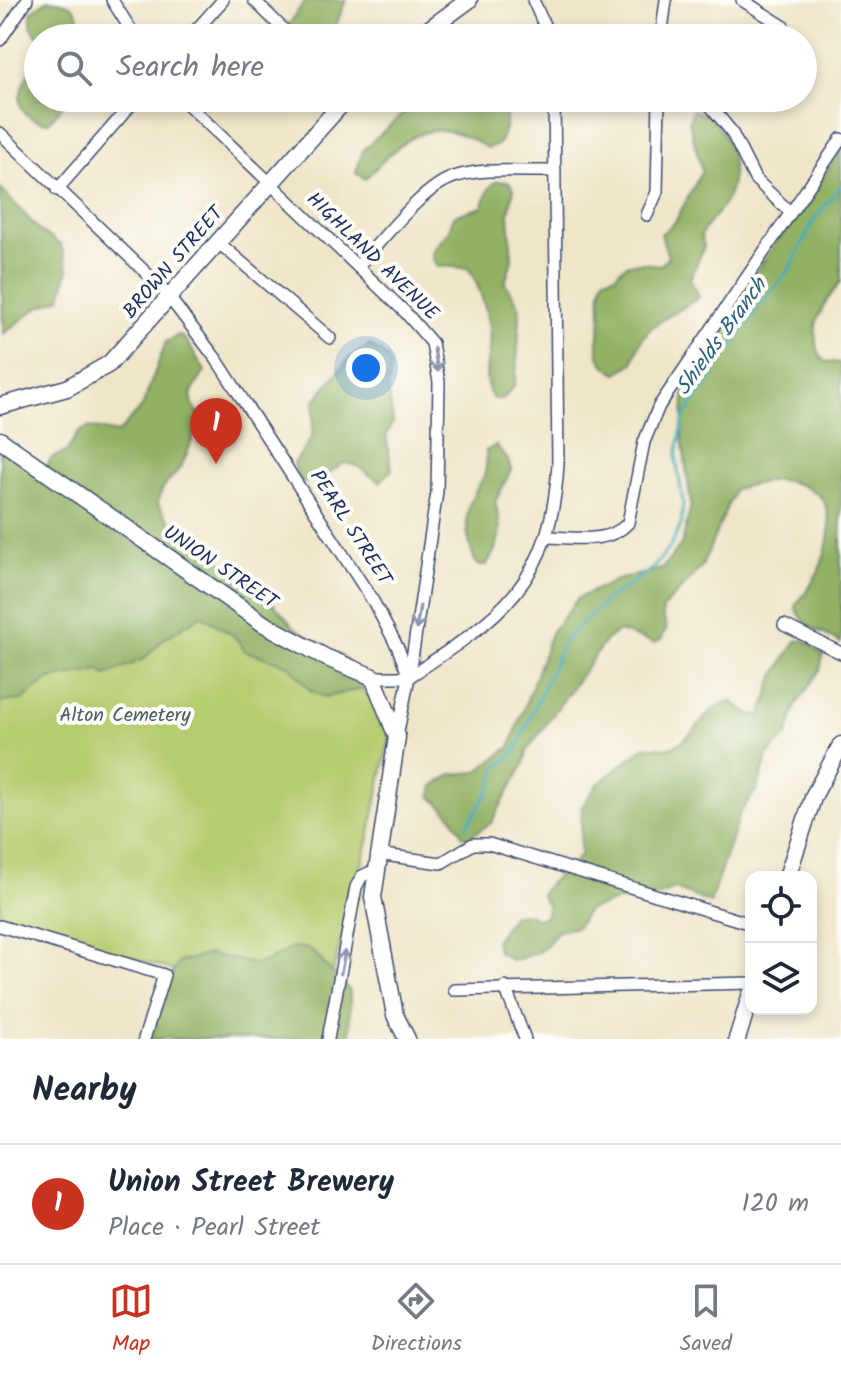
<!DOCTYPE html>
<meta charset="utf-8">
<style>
:root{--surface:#fff;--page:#f2f2f3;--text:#1f2937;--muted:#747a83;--line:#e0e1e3;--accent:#c8321e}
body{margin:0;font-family:Kalam,sans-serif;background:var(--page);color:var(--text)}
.controls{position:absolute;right:24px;bottom:24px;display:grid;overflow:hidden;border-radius:16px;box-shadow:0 4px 12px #0003}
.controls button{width:72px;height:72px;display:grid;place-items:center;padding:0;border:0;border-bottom:2px solid var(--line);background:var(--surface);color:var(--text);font:40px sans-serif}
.you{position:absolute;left:366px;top:368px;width:28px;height:28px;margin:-20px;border:6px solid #fff;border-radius:50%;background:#1a73e8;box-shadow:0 0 0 12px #1a73e833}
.badge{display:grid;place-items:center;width:52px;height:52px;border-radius:50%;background:var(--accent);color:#fff;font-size:26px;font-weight:700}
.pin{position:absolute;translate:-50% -66px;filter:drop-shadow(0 2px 4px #0008)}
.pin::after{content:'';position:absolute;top:42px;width:28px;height:24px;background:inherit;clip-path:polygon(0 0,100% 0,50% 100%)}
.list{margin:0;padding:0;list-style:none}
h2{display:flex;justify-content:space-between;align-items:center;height:104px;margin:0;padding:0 32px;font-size:34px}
h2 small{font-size:26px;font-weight:400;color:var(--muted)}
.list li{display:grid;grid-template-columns:52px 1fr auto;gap:24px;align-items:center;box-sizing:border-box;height:120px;padding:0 32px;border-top:2px solid var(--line)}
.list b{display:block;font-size:30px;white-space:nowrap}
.list p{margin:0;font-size:26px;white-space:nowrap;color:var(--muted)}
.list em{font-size:26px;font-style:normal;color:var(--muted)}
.icon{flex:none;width:44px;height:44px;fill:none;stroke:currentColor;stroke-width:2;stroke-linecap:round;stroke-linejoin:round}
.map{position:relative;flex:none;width:841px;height:1039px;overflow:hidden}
.search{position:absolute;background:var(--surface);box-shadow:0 4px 12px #0003;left:24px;right:24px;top:24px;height:88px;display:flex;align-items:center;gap:20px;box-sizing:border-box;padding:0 28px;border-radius:44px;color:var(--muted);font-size:30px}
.sheet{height:224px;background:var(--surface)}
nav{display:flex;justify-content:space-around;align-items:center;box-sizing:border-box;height:112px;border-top:2px solid var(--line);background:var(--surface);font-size:22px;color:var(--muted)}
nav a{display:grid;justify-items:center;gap:4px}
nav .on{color:var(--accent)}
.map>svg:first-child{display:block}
.green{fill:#b6cc70;stroke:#687e67;stroke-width:2}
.forest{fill:#90b062;stroke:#567060;stroke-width:2}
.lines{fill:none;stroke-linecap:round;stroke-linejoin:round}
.stream{stroke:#3dacba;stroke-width:3}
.street-casing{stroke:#3b4a6e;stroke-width:14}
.secondary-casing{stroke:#3b4a6e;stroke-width:19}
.street{stroke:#fff;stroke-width:11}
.secondary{stroke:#fff;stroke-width:16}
.oneway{stroke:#8d97ae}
.labels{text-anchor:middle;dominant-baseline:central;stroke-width:8;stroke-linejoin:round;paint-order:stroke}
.street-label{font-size:20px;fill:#1b2f5e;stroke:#fdfcf7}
.park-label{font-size:20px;fill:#4a5e63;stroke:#fdfcf7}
.water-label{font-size:22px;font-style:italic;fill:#296183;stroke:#fdfcf7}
</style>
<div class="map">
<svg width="841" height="1039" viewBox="0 0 841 1039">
<rect width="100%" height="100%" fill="#fdfcf7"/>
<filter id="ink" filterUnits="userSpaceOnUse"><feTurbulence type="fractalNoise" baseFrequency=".0125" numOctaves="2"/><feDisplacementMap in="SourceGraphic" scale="16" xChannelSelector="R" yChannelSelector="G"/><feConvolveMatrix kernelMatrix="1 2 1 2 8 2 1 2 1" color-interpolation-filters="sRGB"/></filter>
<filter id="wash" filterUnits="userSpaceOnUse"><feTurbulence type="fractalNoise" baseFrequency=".006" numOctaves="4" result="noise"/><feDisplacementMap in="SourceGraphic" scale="32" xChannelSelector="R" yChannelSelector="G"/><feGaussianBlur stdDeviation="1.8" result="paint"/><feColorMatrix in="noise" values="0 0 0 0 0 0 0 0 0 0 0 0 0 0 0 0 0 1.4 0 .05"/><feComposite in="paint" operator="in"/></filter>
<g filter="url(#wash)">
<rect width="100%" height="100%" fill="#efe5c8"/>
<path class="green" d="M0,552l144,37 206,89 20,19 20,38 -21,102 -48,179 -321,-99z"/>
<g class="forest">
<path d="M48,0c37,3 24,13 41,38h-50l-8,-12v-14z"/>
<path d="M325,0h21l-15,38h-51l24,-36z"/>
<path d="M38,56v42h31l-20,24c-46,-3 -27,-41 -11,-66z"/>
<path d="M420,98h84c3,19 4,30 -6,47l-11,3c-56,-38 -84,-9 -122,31l-9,-6 7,-23z"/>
<path d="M693,110c34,9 47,53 36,84 -6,17 -20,25 -28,41l3,12 -14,32 9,18c-31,24 -56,22 -66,66l-16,10c-29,-13 -17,-32 -16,-56 0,-13 -2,-26 3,-39l12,-3c11,-18 26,-11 45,-10l7,-8 -7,-23 14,-12 27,-51 -13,-50z"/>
<path d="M841,151v131c-21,25 -36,50 -17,79l17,2v280l-35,-19 -10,-15 1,-6c25,-27 44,-78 23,-107 -13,-9 -26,-15 -41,-16 -14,0 -30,6 -44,9l-34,79 -37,39 -2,7 5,14 -6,12 -7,3 -35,-12 -13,9 -79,111 -3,13 -33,59 -24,15 -4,-2 -12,-21 -20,-19 2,-10 19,-12 25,-2 33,-25 41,-114 27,-35 39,-18 45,-11 20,-26 9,-38 -9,-69 3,-54 48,-78z"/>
<path d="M497,181l12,1 5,6 -5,24 3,48 -7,23c4,7 11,15 14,23 3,7 -3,66 -4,79l-12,14h-10c-15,-24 0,-45 -4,-70 -3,-21 -9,-43 -21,-61l-31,-2c-12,-18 1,-18 10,-33 4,-5 4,-12 8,-18l27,-8 8,-20z"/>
<path d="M0,188l39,42 22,15 7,24 -7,29 -24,10 -34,26z"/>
<path d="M179,335l7,5 19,31 -14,23 2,13 10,11c-10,15 -13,33 -22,48 -10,17 -19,14 -23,38l13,19 36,19 29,38 21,5 37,42 51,32 20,25 -4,5 -36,8 -15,-7 -21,-25 -44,-14 -11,-15 -33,-21 -37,24 -20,20 -38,16 -6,-5 -50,9 -28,21 -22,2v-254l40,26 13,-17 13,-5 13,-20 10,-5 29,6 24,-26 24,-65z"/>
<path d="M370,345l17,12 4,10 -3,20 5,35 -7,13 6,35 -12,12 -23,-16 -13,-3 -24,16 -20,4 -6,-19 18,-27 3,-37 36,-44z"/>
<path d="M496,445l12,15 3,10 -16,32c8,25 6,42 -9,63h-9c-8,-17 -14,-43 -7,-62 9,-23 19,-24 16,-52z"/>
<path d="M805,640l18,15 -3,15 -24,36 -9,30 -18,17 -12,36 -17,24 -30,90 -34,-14 -31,11h-25l-32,10 -11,17 -19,4c-17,24 -20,21 -46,30l-14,-9 -3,-11 18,-26 16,-1 9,5 8,-3 1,-10 -6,-12c8,-14 27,-25 39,-38l2,-50 16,-22 46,-37c11,-2 20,4 32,-2 22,-11 30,-39 55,-44l21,14 9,1 13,-39 22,-36z"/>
<path d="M292,947l18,2 40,42v48h-200l18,-58 11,-19 30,-8 46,10 13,-3z"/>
</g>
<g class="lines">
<path class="stream" d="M466,827l26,-41 4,-17 19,-17 50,-113 43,-40 45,-31 17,-21 11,-22 2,-22 -7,-45 8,-41 77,-113 28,-34 25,-50 27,-34"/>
</g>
</g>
<g filter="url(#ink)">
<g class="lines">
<g class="street-casing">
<g id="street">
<path d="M112,0l24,38"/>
<path d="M254,0l38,38"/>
<path d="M533,0l17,38"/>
<path d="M742,0l41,26"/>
<path d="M189,38l34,-38"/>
<path d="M661,38l5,-38"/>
<path d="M0,40l27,-40"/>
<path d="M181,98l224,214 27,31 7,39 -2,110 -27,180"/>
<path d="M704,98l27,33 24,48 35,33"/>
<path d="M0,133l162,155 55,72 156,241 25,47 11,29 -12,59"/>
<path d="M57,190l80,-92"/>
<path d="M647,215l10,-23 2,-94"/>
<path d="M219,243l111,95"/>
<path d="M358,266c23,-24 64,-79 96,-89 30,-10 69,-5 101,-6"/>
<path d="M547,537c27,0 61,8 81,-14l16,-81 15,-36 182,-267"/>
<path d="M784,625l57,28"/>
<path d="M373,677h36"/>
<path d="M409,677c94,-62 142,-94 149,-213l-4,-366"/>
<path d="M377,854l64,9 32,-19h16l262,80"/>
<path d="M0,926l164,49 -20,64"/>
<path d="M505,987l20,52"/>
<path d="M454,990l297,-7"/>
<path d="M328,1039l28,-152 6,-11 13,-6"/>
</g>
</g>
<g class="secondary-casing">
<g id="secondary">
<path d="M417,38l52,-38"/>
<path d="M0,406l67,-18 42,-24 238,-266"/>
<path d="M0,440l264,184 63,34 46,19 24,60 -24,160 22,118 12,24"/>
<path d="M787,877l27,-82 27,-50"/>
<path d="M737,1039l14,-45"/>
</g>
</g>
<use href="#street" class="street"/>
<use href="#secondary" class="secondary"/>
</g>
<defs><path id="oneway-shaft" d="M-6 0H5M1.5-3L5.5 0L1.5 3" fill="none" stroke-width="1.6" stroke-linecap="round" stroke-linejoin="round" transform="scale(2)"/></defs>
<g class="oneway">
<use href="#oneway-shaft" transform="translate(436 360) rotate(80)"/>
<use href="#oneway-shaft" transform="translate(418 618) rotate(99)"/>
<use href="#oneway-shaft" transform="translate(343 962) rotate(-79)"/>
</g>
</g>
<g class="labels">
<g class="street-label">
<text transform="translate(372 257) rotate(44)">HIGHLAND AVENUE</text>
<text transform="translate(174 263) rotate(-49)">BROWN STREET</text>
<text transform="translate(350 528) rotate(57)">PEARL STREET</text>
<text transform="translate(220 568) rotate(34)">UNION STREET</text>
</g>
<g class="park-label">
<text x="125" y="716">Alton Cemetery</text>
</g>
<g class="water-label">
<text transform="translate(722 337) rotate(-54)">Shields Branch</text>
</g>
</g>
</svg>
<div class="controls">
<button><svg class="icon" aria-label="locate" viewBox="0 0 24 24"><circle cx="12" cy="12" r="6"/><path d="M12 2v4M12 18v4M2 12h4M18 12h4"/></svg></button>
<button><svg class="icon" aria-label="layers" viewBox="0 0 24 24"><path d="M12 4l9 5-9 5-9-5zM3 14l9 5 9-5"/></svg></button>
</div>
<div class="you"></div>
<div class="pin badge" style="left:216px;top:464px">1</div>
<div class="search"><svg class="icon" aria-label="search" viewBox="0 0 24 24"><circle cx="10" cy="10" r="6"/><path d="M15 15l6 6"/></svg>Search here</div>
</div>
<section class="sheet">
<h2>Nearby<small></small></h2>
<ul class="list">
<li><span class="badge">1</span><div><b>Union Street Brewery</b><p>Place · Pearl Street</p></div><em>120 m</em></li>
</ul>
</section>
<nav>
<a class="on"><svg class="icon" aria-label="map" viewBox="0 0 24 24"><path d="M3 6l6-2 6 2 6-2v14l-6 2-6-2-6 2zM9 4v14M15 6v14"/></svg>Map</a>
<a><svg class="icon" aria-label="directions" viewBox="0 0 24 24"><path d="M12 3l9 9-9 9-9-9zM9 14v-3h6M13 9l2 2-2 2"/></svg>Directions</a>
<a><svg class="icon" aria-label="saved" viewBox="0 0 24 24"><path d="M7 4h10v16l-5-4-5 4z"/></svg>Saved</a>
</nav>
